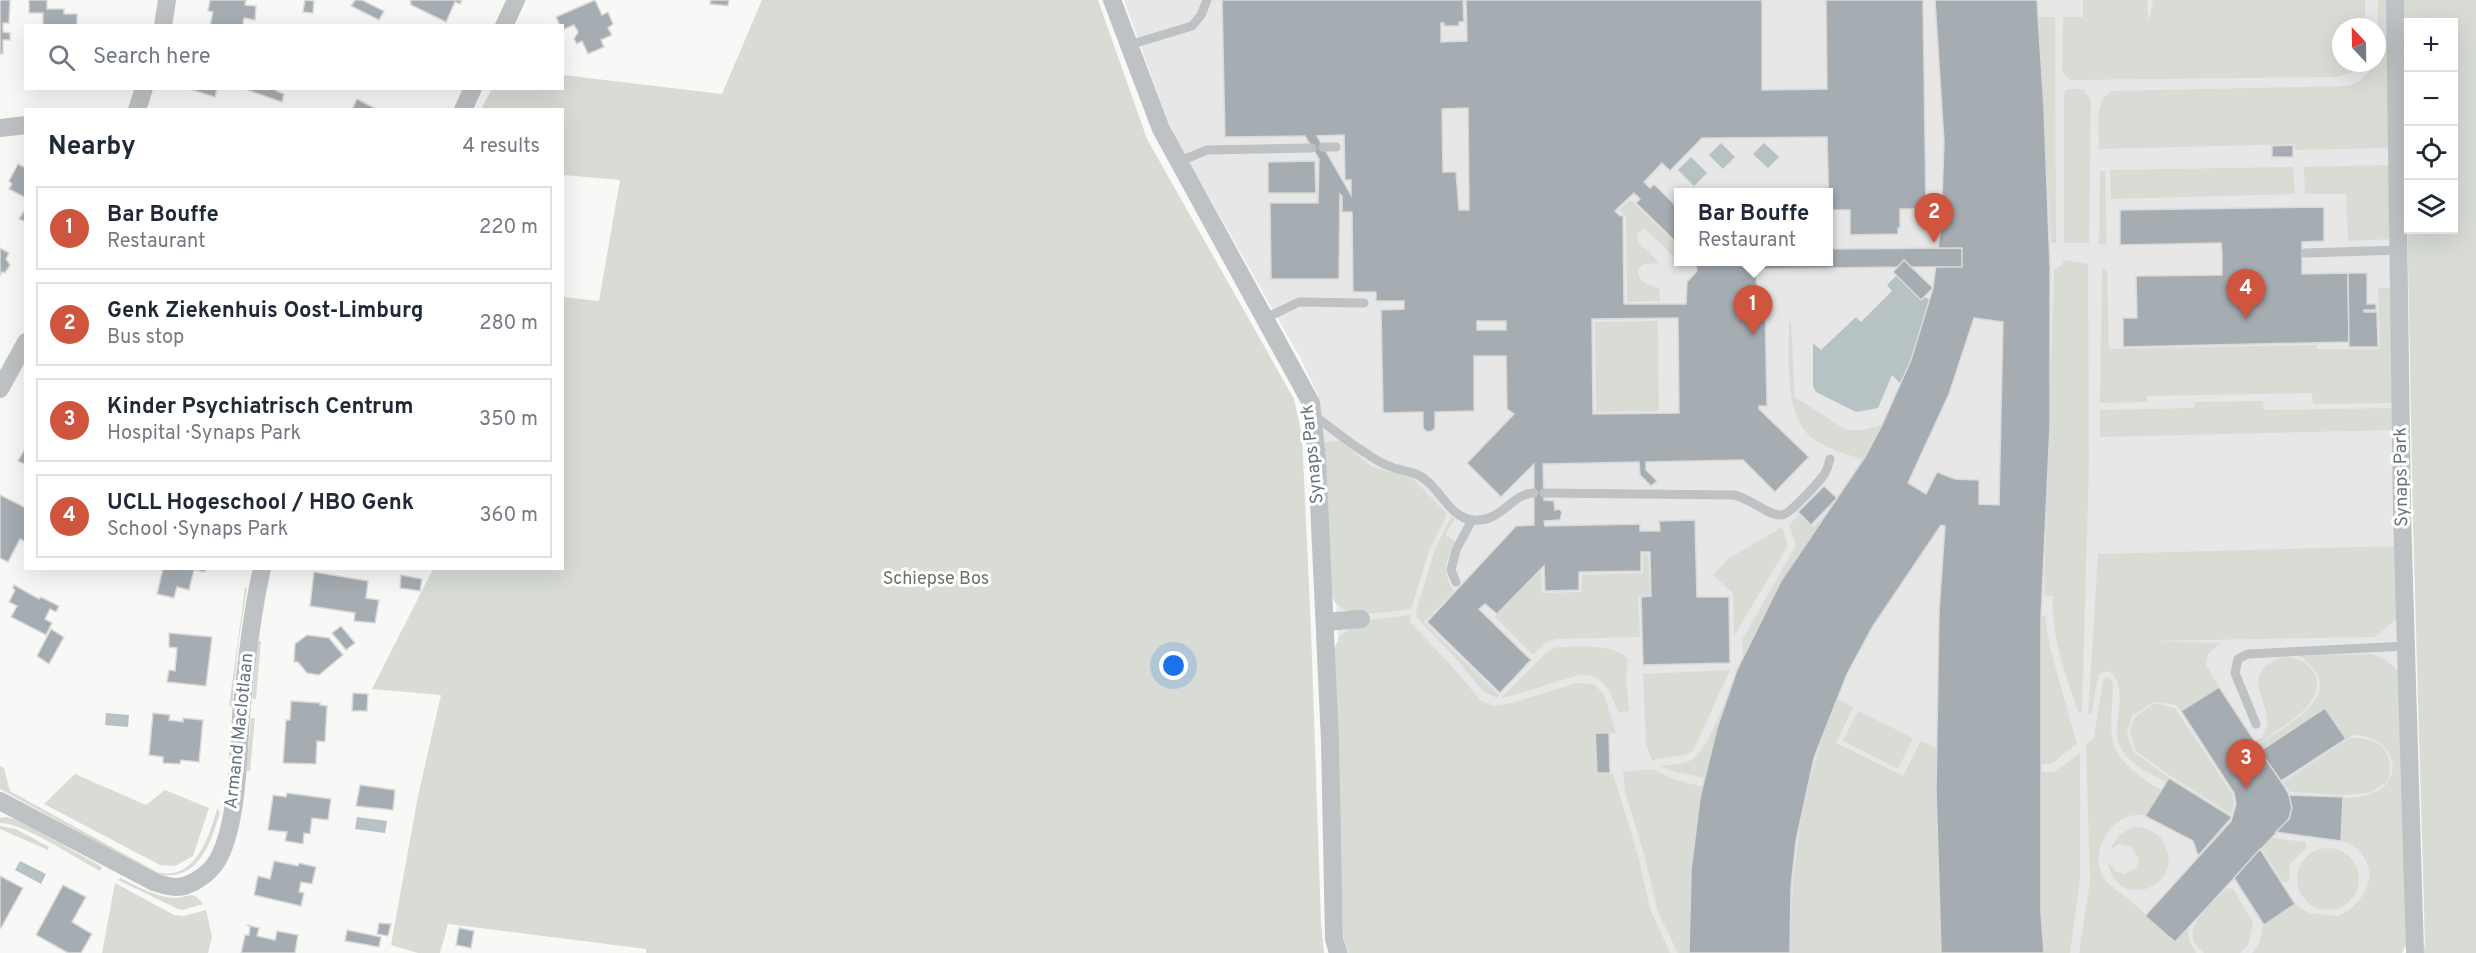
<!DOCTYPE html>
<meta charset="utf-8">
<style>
:root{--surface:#fff;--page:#f6f6f7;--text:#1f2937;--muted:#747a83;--line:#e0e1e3;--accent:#cf553f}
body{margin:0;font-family:Overpass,sans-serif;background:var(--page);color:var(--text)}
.controls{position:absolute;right:18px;top:18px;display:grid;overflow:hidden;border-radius:0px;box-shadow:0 6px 24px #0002}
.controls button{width:54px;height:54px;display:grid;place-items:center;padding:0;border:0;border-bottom:2px solid var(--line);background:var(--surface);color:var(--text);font:30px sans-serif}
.compass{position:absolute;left:2332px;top:18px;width:54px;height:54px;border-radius:50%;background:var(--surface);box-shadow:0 6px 24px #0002;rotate:338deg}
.you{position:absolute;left:1174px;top:666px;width:21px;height:21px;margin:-15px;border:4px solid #fff;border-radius:50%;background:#1a73e8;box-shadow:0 0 0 9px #1a73e833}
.badge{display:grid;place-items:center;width:39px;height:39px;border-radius:50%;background:var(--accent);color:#fff;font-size:20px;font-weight:700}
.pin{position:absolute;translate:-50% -50px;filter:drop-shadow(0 2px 3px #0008)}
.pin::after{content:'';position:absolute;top:32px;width:21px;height:18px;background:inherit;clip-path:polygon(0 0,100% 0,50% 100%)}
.popup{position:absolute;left:1674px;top:188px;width:159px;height:78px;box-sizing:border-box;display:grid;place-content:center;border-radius:0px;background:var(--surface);filter:drop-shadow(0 2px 4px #0005);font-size:20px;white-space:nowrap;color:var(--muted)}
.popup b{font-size:22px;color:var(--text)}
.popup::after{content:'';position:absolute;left:50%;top:100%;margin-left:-12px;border:12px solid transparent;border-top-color:var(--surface)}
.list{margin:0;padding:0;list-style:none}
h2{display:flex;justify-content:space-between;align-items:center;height:78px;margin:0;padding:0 24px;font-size:26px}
h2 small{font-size:20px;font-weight:400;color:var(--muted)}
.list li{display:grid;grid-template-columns:39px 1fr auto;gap:18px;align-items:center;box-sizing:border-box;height:84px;margin:0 12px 12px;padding:0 12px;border:2px solid var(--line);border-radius:0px}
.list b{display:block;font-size:22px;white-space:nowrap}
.list p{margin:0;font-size:20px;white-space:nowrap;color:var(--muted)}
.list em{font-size:20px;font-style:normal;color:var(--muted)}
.icon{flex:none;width:33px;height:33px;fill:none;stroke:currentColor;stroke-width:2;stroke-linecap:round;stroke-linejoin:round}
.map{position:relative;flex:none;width:2476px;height:953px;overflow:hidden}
.search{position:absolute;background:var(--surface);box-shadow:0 6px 24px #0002;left:24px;top:24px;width:540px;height:66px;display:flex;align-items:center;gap:15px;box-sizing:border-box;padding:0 21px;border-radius:0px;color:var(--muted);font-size:22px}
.panel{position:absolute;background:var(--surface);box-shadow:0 6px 24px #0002;left:24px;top:108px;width:540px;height:462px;border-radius:0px}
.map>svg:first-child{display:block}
.built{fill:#e6e7e6;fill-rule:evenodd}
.green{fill:#d8dcd5;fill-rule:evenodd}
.water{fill:#b7c2c5}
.building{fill:#a6adb2;stroke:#dadad8;stroke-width:1.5;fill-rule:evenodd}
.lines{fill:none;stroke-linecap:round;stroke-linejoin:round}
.service{stroke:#bec2c5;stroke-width:9}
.minor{stroke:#bec2c5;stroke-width:18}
.labels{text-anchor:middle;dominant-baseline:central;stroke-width:6;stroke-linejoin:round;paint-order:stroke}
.street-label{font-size:18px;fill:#66757d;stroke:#fff}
.park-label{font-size:18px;fill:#697665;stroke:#fff}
</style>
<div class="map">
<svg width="2476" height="953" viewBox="0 0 2476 953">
<rect width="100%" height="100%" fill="#f8f8f6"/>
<path class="built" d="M1124,0h1265l-1,159 11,458 -6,336h-1040l-17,-354 -12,-157 -6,-47 -17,-36 -130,-229zM2341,27h36v36h-36zM1678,192h150v70h-150z"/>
<g class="green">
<path d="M762,0h336l49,139 147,260 8,36 9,194 10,294 3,30h-678v-4l-198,-25 -8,29h-22l-27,-8 27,-149 23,-101 -69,-6 61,-120 129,-1 1,-271 36,4 21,-121 -57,-5 -1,-65 -81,-1 11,-20 70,-1 1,-13 159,19z"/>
<path d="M2083,0h64l1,18h2l3,-18h212v27h-24v36h19l-8,9 -15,5 -267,3 -8,-8 1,-55h20z"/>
<path d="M2378,0h11l2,148 -96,2v-6l-196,5c1,-19 -6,-49 13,-58l237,-5 11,-5 17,-18z"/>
<path d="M2403,0h73v953h-54l3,-9 -12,-420zM2408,22h46v208h-46z"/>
<path d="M2039,17h16l1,226h-5z"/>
<path d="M2067,89h16l8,11 -2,143h-25v-149z"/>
<path d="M2391,165l2,74 -45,2 -2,-47h-41l-1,-27z"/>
<path d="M2293,167l2,27 -184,5 -1,-29z"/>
<path d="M2100,171h5l2,74 -8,-1z"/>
<path d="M1630,200l48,46 -1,13 -33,-31 -7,6v7l23,22 -16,1 -6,5c-1,13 10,16 21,19l1,13 -33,1 -1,-86 -7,-6z"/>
<path d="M2064,260l24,4 1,197 -7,251 -3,1c-14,-39 -28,-75 -26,-117l-9,-1 10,-325 8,-5z"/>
<path d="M2102,269h5l2,80 208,-4v4h63l-2,-61h15l1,115 -81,1 -1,-11 -165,3v6l-47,1z"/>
<path d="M1789,320l2,3 4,74 51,33h16l20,-5 -19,35c-16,-6 -34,-11 -48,-20 -33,-22 -25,-85 -26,-120z"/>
<path d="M1658,321l1,90 -63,1 -1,-90z"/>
<path d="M2263,401l1,9 130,-2 1,22 -295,7v-27l94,-2 1,-6z"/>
<path d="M1340,441l32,26 40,11 35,36 -18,37 -18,58c-20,2 -63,12 -76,-7 -2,-3 -4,-9 -6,-13l-5,-147z"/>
<path d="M1827,513l-46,68 -38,75 -1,-16 54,-95 -7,-20 10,-10 14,12z"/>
<path d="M1451,517l4,2 -10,16 10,6c-9,19 -14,31 -1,50l-30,31 75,73 -2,3 -13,-6 -31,-37 -36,-37 -1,-5 19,-64z"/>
<path d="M1782,527l6,18 -4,7 -50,84 -1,-43 -20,-18 15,-16z"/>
<path d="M2397,546l2,71 -24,20 -223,4 74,2 -7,1 -11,10 -2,11 13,22 -38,24 -5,-6 -23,-3 -21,14 -5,18 7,18 35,26 63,39 -16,20c-19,-9 -22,-34 -37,-46 -19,-15 -49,-22 -59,-45 -11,-25 12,-53 -10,-75l-10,2 -2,3 -6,36 -4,3 10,-161z"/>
<path d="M1643,554h5l2,41 -12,1 2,41 -84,2 -11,4 -12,12 -38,-38 46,-47 1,23 39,-1 1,-17 61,-2z"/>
<path d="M245,588l2,1 -9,56 -6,62 -3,-1z"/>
<path d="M1411,615l-1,7 39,41 31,37 13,6 19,-3 65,-20 16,1 11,10 12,39 -21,1 2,39 16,1 25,81 12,54 20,44h-324l-2,-4 -13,-295 10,-19 21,-14z"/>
<path d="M2041,616h4l5,32 27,96 -26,20h-10z"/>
<path d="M258,641h3l-5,58h-4z"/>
<path d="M1558,647c23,0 53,-4 70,12l-2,20 3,32 -11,1c-7,-20 -15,-39 -39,-37l-79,24 49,-49z"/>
<path d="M2372,654l14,6 14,13 6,272 -4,8h-150l7,-8 4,-20 -29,-47 26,-29 35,55 14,9 30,3c27,-14 45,-47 14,-70 -12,-9 -60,-11 -77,-14l13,-37c22,1 58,6 79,0 40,-12 29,-60 -15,-60l-72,46 -24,-35c31,-22 97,-53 42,-90z"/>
<path d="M2283,657c13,1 21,2 29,13 22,31 -33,58 -54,74l-2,-3 7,-5 5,-13c-3,-30 -27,-50 15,-66z"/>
<path d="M1730,670l-37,81 -8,4 -33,5 -6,-15 -3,-71z"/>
<path d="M2106,677l5,2 2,5c0,19 -5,43 1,61 7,25 53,48 75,62l7,35c-13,-7 -39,-25 -53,-27 -32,-3 -54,36 -40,62 7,12 19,15 28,24 15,14 29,28 44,41l13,-14 1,13 7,12h-117l11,-72 -4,-136 8,-7 9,-58z"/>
<path d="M1731,687l-14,41 -12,50 -30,-6 -15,-6c11,-2 25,-1 33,-7 15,-9 30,-55 38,-72z"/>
<path d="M1837,699l16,8 -17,36 67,33 18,-35 16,7 -1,42 5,163h-151c2,-95 11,-165 47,-254z"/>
<path d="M2154,703l21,5 57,86 2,10 -3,10 -62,-39 -33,-24 -6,-18 4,-15z"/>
<path d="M1858,711l55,27 -15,31 -55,-28z"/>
<path d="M251,718h4l-5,53h-4z"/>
<path d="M2350,738c30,-1 45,13 38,43l-19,12 -24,2 -55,-3 -7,-10z"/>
<path d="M2080,753v126l-10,74h-26l-3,-41 -1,-140h14z"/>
<path d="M0,766l4,2 6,23 147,81c38,10 52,-35 60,-63l3,3c-10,35 -24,73 -67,61l-153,-84z"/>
<path d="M1652,769l21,10 30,8 -12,83 -2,83h-11l-20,-41 -14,-58 -19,-63 -2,-19z"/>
<path d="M75,774l71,31 19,-15 44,18 -16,48 -18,10 -15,-1 -116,-61z"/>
<path d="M6,817l14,4 82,46 -2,4c-21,-11 -80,-50 -100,-48v-5z"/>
<path d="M0,826l16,3 33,18 -1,3 -48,-21z"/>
<path d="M2133,827c13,0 25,4 31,16 23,45 -49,70 -56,18l7,10 9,3 12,-6 3,-8 -7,-13 -14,-3 -8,6c5,-12 12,-17 23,-23z"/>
<path d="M2272,838l34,4v6l-16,16 -1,17 -6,1 -21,-33z"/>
<circle cx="2328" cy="879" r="31"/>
<path d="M120,878c17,8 35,19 54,20 15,0 18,-9 29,6l-20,6 -5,-1 -60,-29z"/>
<path d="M115,883l59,32 10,1 22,-6 6,27 -4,16h-106z"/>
<path d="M2231,888l3,2 19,33 -5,22 -8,8h-36c-3,-3 -9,-8 -10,-11 -8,-20 21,-41 32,-53z"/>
</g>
<g class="water">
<path d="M1721,143l14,14 -12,12 -14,-14z"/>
<path d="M1764,143l15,14 -11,11 -15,-14z"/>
<path d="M1691,157l16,16 -13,13 -16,-16z"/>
<path d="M1896,276l25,24 4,-3 5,3 -19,60 -11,23 -8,-8 -14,33 -22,4 -40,-20 -3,-6v-43l8,7 35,-33 5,5 31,-31 -5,-6z"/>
<path d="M106,713l23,2 -1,12 -23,-2z"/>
<path d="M357,817l30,4 -2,12 -30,-4z"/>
<path d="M20,861l26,13 -5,10 -26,-14z"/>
</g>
<g class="building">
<path d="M0,0h10l-1,23h-6v9l7,1v7h-7v14h-3z"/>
<path d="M29,0h18v9h17v5h13v12h-34v-13h-14z"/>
<path d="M210,0h36l-1,5 11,1 -1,14 -11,-2 -1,8 -33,-1 3,-13 -5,-1z"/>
<path d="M305,0l9,1 -1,12 -10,-1z"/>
<path d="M355,0h7l22,11 -5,9 -28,-14z"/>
<path d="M410,0h52l-2,4 -5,-2 -9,20 -35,-17z"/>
<path d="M595,0l7,15 6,-3 5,12 -5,4 4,7 -11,5 3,7 -16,7 -6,-13 -5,3 -3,-5 4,-7 -4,-7 -12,5v-4h-2l-4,-9z"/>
<path d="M711,0h18l-1,6 -18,-2z"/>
<path d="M1222,0h241l1,22h-5v4h-15v-3h-3v19l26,-1 -1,-41h296v90l65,-1 -1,-89h97l3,209h-26v19h-2v6l-48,1v-25h-21l-2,-73 -125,1 -32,33 -8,-8 -18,19 6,6 4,-4 24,24v36l-42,-41 4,-4 -6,-6 -19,18 5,5 3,-1 1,89h62l1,-22 10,-11 -1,-9h60l1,41h8l2,103h-8v3l50,48 -34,35 -32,-32 -97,2v8l11,11 -6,5 -11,-11 -1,-13 -96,2 1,36 10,1 1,9 4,-1 3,3 -2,8 -16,1 1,5 95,-2v7h20l-1,-10 36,-1 2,77h32l1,66 -87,2 -2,-68 10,-1 -1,-44h-9v19l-62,1v18l-34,1 -1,-25 -47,48 -12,-10 -6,5 52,51 -31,33 -73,-71 89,-96 18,-1v-61l-33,33 -34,-34 47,-49 -7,-5 -1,-53h-32v55l-39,1v16l-3,3 -5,1 -4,-4v-16l-40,1 -2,-103 23,-1v-8h-28v-9h-23l-1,-80h-10v-16l-2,-2 -1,85h-68l-1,-76h48l1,-44 -14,-23 -80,1zM1468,108l1,102h-10l-3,-38h-13l-1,-63zM1344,135l1,45h6v15l-34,-59zM1678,318l1,95 -86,1 -1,-95zM1477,321h29v9h-29z"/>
<path d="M1935,0h102l7,107 6,160v160l-9,189v296l3,41h-103l-5,-163 3,-178 6,-86 -4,-1 -68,101 -26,48 -33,84 -18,83 -5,47 -1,65h-101l2,-83 9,-72 17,-70 20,-58 44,-89 84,-124 17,-32 29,-65 22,-72 8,-61 3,-85zM1974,318l29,4 -4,183 -20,-1v-24l-24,-1 -18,-7 -11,22 -18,-11 41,-89z"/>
<path d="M186,88h31l-2,9z"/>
<path d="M242,88h34v3l8,3 -2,8z"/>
<path d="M357,99l21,11h-26z"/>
<path d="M2293,145v12h-21v-11z"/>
<path d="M1315,161l1,32h-48v-31z"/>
<path d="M18,164l8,4v30l-17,-9 3,-5 -3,-3z"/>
<path d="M2324,207v34l-22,1v32l46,-1 1,69 -226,5v-29h14l-1,-42 86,-1v-23l-1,-9 -101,2v-35z"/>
<path d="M26,208v14l-7,-3z"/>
<path d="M0,248l9,5 -3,6 4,6 -5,8 -3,-1 -2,4z"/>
<path d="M1962,248v19h-51l-7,-7 -6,7 -142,2v-7h72v-13z"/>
<path d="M1904,260l29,28 -12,12 -28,-28z"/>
<path d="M2348,273h19v31h9v6h-12v2h13l1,35h-29z"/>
<path d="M26,447v18l-8,-4z"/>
<path d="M1824,486l13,12 -26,27 -13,-13z"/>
<path d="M0,495l26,13v34l-6,-3 -12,23 -8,-4z"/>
<path d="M163,568h42v4l-11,-2 -5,20 -12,-3 -3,11 -17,-4z"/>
<path d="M314,572l54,9 -2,17 13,2 -4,23 -21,-2 1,-8 -45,-7z"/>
<path d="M401,575l21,4 -2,12 -20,-3z"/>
<path d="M14,585l25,14 2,-2 18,9 -3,6 -6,-3 -5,10 7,4 -6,12 -35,-18 6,-11 -8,-4 6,-12 -2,-2z"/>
<path d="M341,626l14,17 -9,7 -14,-17z"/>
<path d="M51,629l13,8 -15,27 -12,-8z"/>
<path d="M169,633l43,4 -6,49 -39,-4 2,-12 6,1 2,-23 -8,-1z"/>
<path d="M307,635l22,3 14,17 -24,20 -12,-2 -9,-11h-4l1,-18z"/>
<path d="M2219,687l65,99 7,12 1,10 -3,11 -114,123 -30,-26 86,-95 5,-17 -2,-11 -53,-82z"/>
<path d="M353,693l15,1 -1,17h-15z"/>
<path d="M291,701l29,2v2l7,1 -2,36 -8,-1 -1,23 -33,-1 3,-43h4z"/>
<path d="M2325,708l21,31 -65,42 -21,-30z"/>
<path d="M153,713l17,2 -1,5 14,2v-4l20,2 -4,42 -18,-2 -1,4 -17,-1v-6l-14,-2z"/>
<path d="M1595,733h14l1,40h-13z"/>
<path d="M2169,778l63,39 -34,39 -5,-15 -48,-25z"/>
<path d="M360,785l35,5 -2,20 -37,-4z"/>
<path d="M287,793l44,6 -3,21 -16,-2 -2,16 -6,-1 -1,11 -18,-3 2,-9 -19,-2 5,-35 13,2z"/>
<path d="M2289,795l54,2 -2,44 -65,-9 13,-13 3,-11z"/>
<path d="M2260,849l35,55 -31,21 -30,-47z"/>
<path d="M274,861l24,5 1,-3 17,4 -4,17 -11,-2 -2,10 5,1 -3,13 -47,-11 4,-19 12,3z"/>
<path d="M0,876l23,12 -22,40h-1z"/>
<path d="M63,885l23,12 -14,25 20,12 -11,19h-13l-32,-18z"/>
<path d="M379,923l12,1 -3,12 -11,-2z"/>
<path d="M247,925l12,3 -2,8 18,4 2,-9 21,4 -3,18h-54l4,-18h4l1,-8z"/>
<path d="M459,928l15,3 -3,17 -15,-3z"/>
<path d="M347,930l34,7 -2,10 -34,-6z"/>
</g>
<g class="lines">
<g class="service">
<path d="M1129,45l63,-19 9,-11 6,-15"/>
<path d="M1323,147h13"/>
<path d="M1178,162l29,-12 105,-2"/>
<path d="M2305,253l95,-3"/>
<path d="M1264,319l35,-17 65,1"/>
<path d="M1313,415c18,12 34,27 53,38 8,6 19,12 28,15 13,4 24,4 34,14 14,12 24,36 45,38 28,3 39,-27 61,-27"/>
<path d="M1544,493l190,2c16,3 34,21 48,20 8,-1 35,-31 41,-39 4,-4 5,-11 7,-17"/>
<path d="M1456,582l-5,-12 5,-20 16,-30"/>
<path d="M2256,724l-21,-51 3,-14 10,-5 159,-8"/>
</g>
<g class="minor">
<path d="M1112,0l49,129 150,274 6,56 13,282 4,198 4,14"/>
<path d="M2395,0l7,513 13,440"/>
<path d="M163,26l4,-26"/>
<path d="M504,26l12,-26"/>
<path d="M137,110l7,-22"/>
<path d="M463,110l10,-22"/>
<path d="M0,128l26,-3"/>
<path d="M0,389l26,-47"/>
<path d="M1325,622l36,-3"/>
<path d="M0,801l154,81c7,2 15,5 22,5 15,0 34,-14 41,-26 22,-37 21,-114 25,-157 5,-46 10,-91 20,-136"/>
</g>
</g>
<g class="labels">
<g class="street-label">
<text transform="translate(1313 454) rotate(-96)">Synaps Park</text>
<text transform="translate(2402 477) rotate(-91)">Synaps Park</text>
<text transform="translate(240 731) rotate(-84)">Armand Maclotlaan</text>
</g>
<g class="park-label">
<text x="936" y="579">Schiepse Bos</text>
</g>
</g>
</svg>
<div class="controls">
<button>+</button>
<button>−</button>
<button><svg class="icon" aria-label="locate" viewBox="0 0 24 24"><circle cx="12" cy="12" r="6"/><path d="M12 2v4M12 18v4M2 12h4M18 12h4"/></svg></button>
<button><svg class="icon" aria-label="layers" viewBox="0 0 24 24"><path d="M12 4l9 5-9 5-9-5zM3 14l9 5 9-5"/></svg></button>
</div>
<svg class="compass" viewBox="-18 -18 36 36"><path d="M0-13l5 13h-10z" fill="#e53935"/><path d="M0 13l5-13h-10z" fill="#747a83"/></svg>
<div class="you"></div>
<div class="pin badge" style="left:1753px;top:335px">1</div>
<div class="popup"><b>Bar Bouffe</b>Restaurant</div>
<div class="pin badge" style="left:1934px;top:243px">2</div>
<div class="pin badge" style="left:2246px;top:789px">3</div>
<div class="pin badge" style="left:2246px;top:319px">4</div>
<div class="search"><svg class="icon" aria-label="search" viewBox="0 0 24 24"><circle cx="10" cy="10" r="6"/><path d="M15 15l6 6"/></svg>Search here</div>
<section class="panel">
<h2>Nearby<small>4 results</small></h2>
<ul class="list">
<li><span class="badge">1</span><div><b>Bar Bouffe</b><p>Restaurant</p></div><em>220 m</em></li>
<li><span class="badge">2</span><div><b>Genk Ziekenhuis Oost-Limburg</b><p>Bus stop</p></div><em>280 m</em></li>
<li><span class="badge">3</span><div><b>Kinder Psychiatrisch Centrum</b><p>Hospital · Synaps Park</p></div><em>350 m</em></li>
<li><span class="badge">4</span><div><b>UCLL Hogeschool / HBO Genk</b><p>School · Synaps Park</p></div><em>360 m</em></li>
</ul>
</section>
</div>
